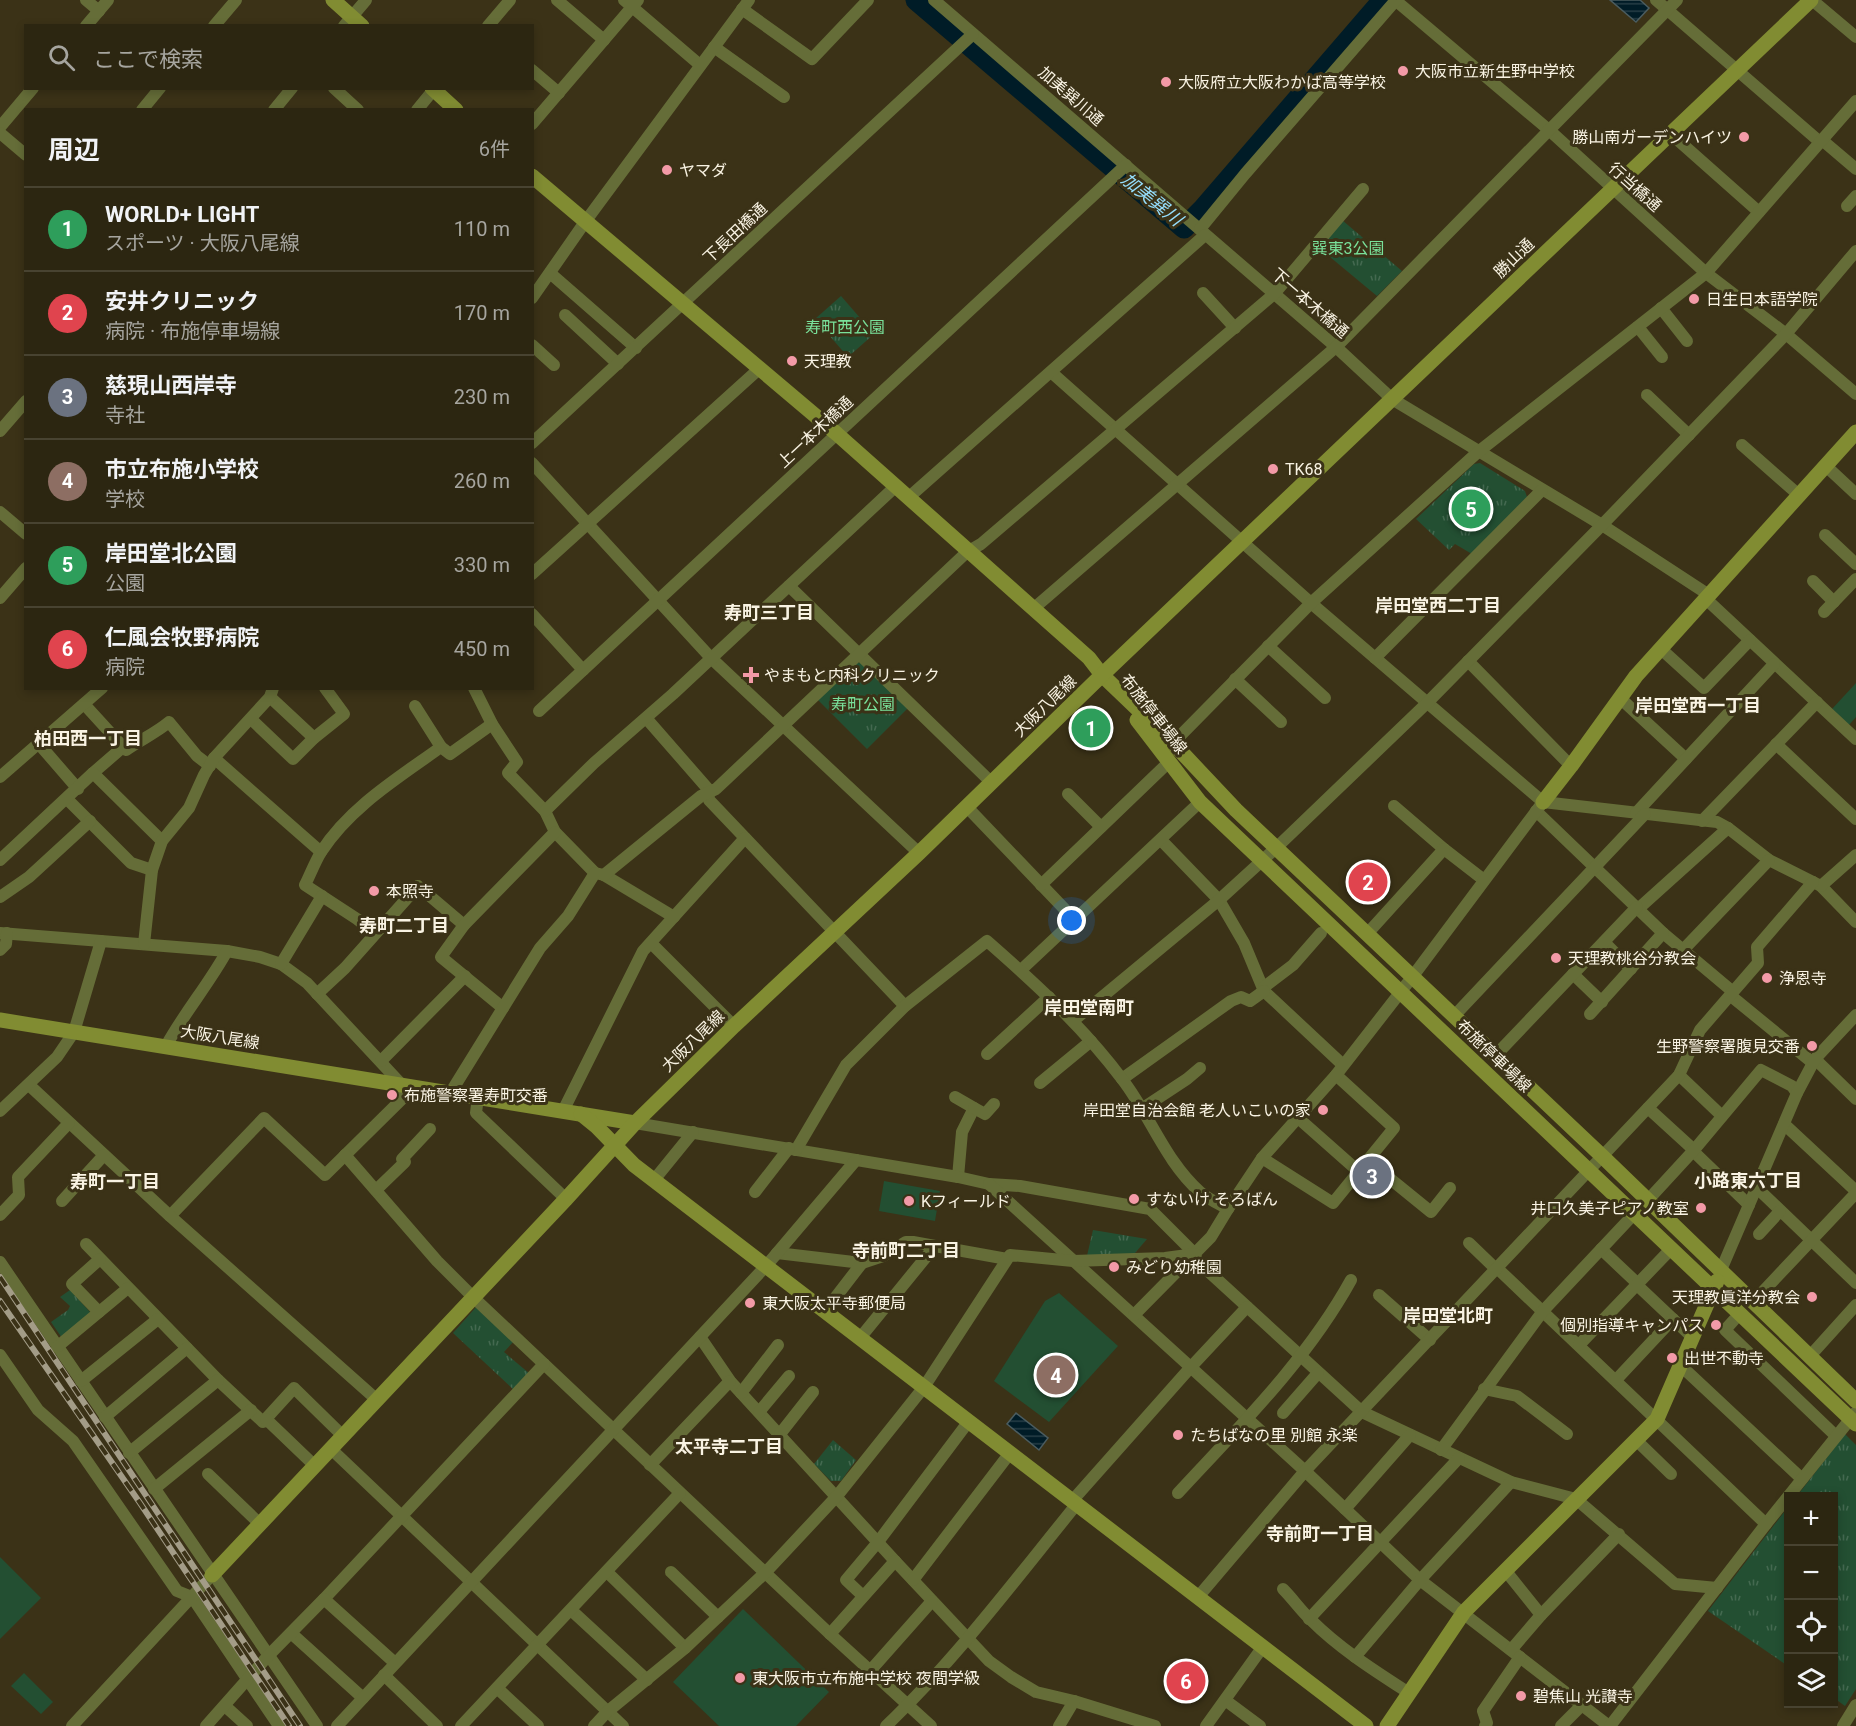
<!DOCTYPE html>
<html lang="ja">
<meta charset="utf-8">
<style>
:root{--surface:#2c2611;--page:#342e1a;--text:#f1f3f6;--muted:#a6a59f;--line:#484331;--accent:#f39aa7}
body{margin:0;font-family:Roboto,"Noto Sans JP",sans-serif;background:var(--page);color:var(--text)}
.controls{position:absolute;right:18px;bottom:18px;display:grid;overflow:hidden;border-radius:0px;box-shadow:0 3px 9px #0003}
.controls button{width:54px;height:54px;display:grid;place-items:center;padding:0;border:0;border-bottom:2px solid var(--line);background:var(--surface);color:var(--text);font:30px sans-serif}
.you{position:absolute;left:1072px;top:921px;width:21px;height:21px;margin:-15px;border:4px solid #fff;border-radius:50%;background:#1a73e8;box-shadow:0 0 0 9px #1a73e833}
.badge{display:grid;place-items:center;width:39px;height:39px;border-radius:50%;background:var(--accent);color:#fff;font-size:20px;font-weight:700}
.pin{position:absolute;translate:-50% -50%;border:3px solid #fff;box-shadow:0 2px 6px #0006}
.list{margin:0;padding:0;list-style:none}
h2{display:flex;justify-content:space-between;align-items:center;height:78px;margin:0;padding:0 24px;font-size:26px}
h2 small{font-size:20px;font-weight:400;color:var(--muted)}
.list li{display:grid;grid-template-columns:39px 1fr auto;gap:18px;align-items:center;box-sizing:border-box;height:84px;padding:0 24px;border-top:2px solid var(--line)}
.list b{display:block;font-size:22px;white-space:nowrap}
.list p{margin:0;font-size:20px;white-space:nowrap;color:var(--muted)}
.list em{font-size:20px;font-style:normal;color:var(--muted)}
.icon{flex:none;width:33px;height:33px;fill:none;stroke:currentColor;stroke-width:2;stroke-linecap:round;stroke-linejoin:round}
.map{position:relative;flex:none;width:1856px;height:1726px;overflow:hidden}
.search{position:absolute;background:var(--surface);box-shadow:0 3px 9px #0003;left:24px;top:24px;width:510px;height:66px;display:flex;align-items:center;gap:15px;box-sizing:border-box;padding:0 21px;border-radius:0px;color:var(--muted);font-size:22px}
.panel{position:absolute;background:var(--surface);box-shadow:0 3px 9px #0003;left:24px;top:108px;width:510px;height:582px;border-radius:0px}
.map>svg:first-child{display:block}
.grass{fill:url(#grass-tufts)}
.pitch{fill:#234f32}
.water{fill:url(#water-rules);stroke:#4b5c5f;stroke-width:1.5}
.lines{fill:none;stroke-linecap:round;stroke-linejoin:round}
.river{stroke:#001c27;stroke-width:21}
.street{stroke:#656d38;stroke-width:12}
.secondary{stroke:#818c32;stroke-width:15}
.rail-casing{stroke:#a39c87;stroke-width:6}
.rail{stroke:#3b3217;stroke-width:4;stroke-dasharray:11;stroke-linecap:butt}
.poi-dot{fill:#f39aa7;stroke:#3b3217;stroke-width:2}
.labels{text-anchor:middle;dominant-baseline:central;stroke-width:6;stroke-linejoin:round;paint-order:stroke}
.poi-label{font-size:16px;fill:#f9f3e3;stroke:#3b3217;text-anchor:start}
.street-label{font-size:16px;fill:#f9f3e3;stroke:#3b3217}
.park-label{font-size:16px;fill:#79e09a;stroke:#3b3217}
.water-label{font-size:18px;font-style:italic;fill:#95ddfc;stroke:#3b3217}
.neighbourhood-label{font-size:18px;font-weight:bold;fill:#f9f3e3;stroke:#3b3217}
</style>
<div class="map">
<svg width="1856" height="1726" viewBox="0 0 1856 1726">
<defs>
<pattern id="grass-tufts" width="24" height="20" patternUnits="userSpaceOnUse" patternTransform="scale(1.5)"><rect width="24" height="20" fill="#234f32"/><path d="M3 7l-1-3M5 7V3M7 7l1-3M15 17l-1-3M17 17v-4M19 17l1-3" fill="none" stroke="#446950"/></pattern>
<pattern id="water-rules" width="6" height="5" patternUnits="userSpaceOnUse" patternTransform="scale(1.5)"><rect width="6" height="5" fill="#001c27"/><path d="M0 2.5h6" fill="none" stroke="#263d46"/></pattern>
</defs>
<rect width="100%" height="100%" fill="#3b3217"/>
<g class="grass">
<path d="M1342,220l60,51 -25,25 -59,-49z"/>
<path d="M841,296l33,38 -26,23 -33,-38z"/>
<path d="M1480,463l45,28 2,6 -55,57 -17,-10 -6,6 -33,-31 58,-55z"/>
<path d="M855,662l8,1 45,45 -41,41 -50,-50z"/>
<path d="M1093,1230l54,9 -12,14 5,5 -54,2z"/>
<path d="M70,1290l20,22 -1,4 -27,22 -11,-16 17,-12 2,-4 -10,-9z"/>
<path d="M477,1306l37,35 -10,11 26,22 -16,16 -61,-57z"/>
<path d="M1845,1434l11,11v244l-11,17 -11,-8v-202h-37z"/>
<path d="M833,1440l23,20 -15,21h-10l-17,-17z"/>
<path d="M1788,1507v159l-80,-55z"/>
</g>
<g class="pitch">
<path d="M1856,683v34l-7,8 -17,-16z"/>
<path d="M884,1181l56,10 -5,30 -56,-10z"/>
<path d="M1059,1293l59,53 -69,76 -55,-41 51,-80z"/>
<path d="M0,1557l41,41 -41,41z"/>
<path d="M743,1609l86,83 -33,34h-77l-46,-44z"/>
<path d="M24,1673l29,29 -12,12 -30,-28z"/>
</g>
<g class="water">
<path d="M1610,0h30l9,8 -13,14z"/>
<path d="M1016,1413l32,25 -9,12 -32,-26z"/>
</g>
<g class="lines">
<path class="river" d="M916,0l268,228 18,-18 181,-210"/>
<g class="street">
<path d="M86,0l13,11"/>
<path d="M557,0l47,40"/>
<path d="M624,0l76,65"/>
<path d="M934,0l402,347 56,52 210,126 107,70"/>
<path d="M1395,0l154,130 157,143 80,61 70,60"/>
<path d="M1656,0l164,142"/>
<path d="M1812,0l44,37"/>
<path d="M742,9l70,50 56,-59"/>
<path d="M86,26l22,-26"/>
<path d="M214,26l22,-26"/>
<path d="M344,26l22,-26"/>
<path d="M488,26l22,-26"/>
<path d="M714,47l70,50"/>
<path d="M532,70l27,23"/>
<path d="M334,88l24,22"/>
<path d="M142,110l18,-22"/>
<path d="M274,110l18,-22"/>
<path d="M417,110l18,-22"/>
<path d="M532,124l106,-124"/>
<path d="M0,127l33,-39"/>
<path d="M0,133l26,22"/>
<path d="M1671,134l88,78"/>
<path d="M1822,140l34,29"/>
<path d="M1847,206l9,-10"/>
<path d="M1200,229l45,-55 151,-174"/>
<path d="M550,273l86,75"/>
<path d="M1203,293l32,35"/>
<path d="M532,298l53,-76 164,-222"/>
<path d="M1661,308l26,33"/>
<path d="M565,315l53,49"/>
<path d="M1638,327l24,30"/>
<path d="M532,345l22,20"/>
<path d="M1051,372l260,231 232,199 174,20 11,6 41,32 52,26 35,36"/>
<path d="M1647,395l42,40"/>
<path d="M0,431l26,-30"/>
<path d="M532,443l441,-409"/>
<path d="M1742,445l58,51"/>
<path d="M532,463l179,195 208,195"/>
<path d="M1827,467l29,27"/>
<path d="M908,498l297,-263"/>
<path d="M0,512l26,22"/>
<path d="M1825,535l31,29"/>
<path d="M532,574l227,-205"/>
<path d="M1813,581l21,21"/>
<path d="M789,586l203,197"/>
<path d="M0,598l26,-30"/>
<path d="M1706,599l150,140"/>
<path d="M1033,609l303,-262 341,-347"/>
<path d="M1824,612l32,-33"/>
<path d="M532,614l51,56"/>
<path d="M1268,646l57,52"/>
<path d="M1661,649l43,39 46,-48"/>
<path d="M1375,658l167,-168"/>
<path d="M1468,661l103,105"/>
<path d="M1235,679l46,43"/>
<path d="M474,688l18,36 25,38 -9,11 37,38 10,21 40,41"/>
<path d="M270,697l44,41"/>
<path d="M1620,698l66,61"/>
<path d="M84,704l42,46c14,-10 30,-17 43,-28l28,34 13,10"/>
<path d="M415,706l26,41"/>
<path d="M539,711l587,-546"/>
<path d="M646,718l62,71 1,11 196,206"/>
<path d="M251,719l42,40 21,-21 30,-24 -19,-26"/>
<path d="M1173,743l138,-140 167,-151 228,-179 150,-172"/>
<path d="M39,744l39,45"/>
<path d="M1776,744l80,75"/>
<path d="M214,758l107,94"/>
<path d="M93,773l30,-26"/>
<path d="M0,777l102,-89"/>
<path d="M1068,794l33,33"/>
<path d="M67,799l64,64 21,7"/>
<path d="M1394,806l50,43 40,31"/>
<path d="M967,807l108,113"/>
<path d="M545,811l49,-48 79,-69 222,-207"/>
<path d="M1536,811l127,122 69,58 -1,5 82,67"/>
<path d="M1636,813l138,-149"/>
<path d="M1702,821l115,-119"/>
<path d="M1161,840l58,60 25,43 20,48 79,74"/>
<path d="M0,860l93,-87 69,68"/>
<path d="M604,875l70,42"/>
<path d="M1041,885l128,-123"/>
<path d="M1821,886l35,-31"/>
<path d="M0,897l29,-20 61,-56"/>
<path d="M1638,909l90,-81"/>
<path d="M0,933l227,18 33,6 21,7 26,19 95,102 2,12 -79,78 -61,-57 -94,98"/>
<path d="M375,933l-18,-14 -52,-34c5,-10 10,-23 16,-33 29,-45 77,-74 120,-105l9,7 42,-30"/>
<path d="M1367,934l77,-85"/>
<path d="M1604,942l27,27"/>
<path d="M651,943l83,83"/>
<path d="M144,944l8,-74 10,-29 27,-33 15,-33 10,-17 56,-61 3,-9"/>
<path d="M0,950l6,-6 1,-11"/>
<path d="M1683,950l86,-90"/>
<path d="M281,964l41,-68"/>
<path d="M1021,970l179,-168"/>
<path d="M1573,974l29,28"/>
<path d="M1264,987l29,-22 28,-32"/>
<path d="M317,994l28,-26 73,-82 46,39"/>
<path d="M503,1008l-62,-51 23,-32 91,-93"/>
<path d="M1590,1014l73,-81"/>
<path d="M1454,1016l191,-202"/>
<path d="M1073,1021l146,-121 57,-52 151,-145 175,-178 184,-191 70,-83"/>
<path d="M166,1046c18,-33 43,-62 61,-95"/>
<path d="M987,1054l62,-57"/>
<path d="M1495,1056l142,-149"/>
<path d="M1815,1059l41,40"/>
<path d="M381,1061l84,-85"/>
<path d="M1679,1075l43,41"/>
<path d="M1122,1079l109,-78 10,-4 9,4 14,-10"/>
<path d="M1040,1083l51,-42"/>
<path d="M29,1085l141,131 206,183"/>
<path d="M451,1092l89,-144 28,-32 27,-43 9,2 97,-79 15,-7 251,-237 14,-8 293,-250 89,-105"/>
<path d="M478,1096l-2,17 90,86"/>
<path d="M955,1097l19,11 -12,24 -4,45"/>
<path d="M974,1108l11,6 9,-10"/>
<path d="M1143,1108l44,-29 13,-11"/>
<path d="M1648,1108l46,42"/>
<path d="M0,1111l57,-54 17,-25 27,-91"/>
<path d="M563,1111l80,-160 102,-113"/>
<path d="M1297,1117l61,54"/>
<path d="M635,1123l323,54 31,7 31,2 130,23 45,45 2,7 165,151 149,70 65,17 99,85 42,4"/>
<path d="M1784,1124l72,67"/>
<path d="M796,1150l50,-85 59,-59 82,-65c49,43 96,86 135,138 28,36 43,82 78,113 8,7 19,12 28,17"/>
<path d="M1693,1151l56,54"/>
<path d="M345,1155l92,106 36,36 357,337 101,92"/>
<path d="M1262,1158l71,45 61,-75 -58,-53"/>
<path d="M1367,1160l64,52 19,-24"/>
<path d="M654,1180l39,-48"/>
<path d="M989,1184l316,287 115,109 189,146"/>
<path d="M1756,1187l100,96"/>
<path d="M376,1190l29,-28 -3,-3 28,-30"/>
<path d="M755,1192l34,-44"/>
<path d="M1648,1200l46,-50 67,-80 31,16 5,7"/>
<path d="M62,1201l42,-46"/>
<path d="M0,1215l19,-20 -1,-18 51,-54"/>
<path d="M1759,1234l21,-23"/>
<path d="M1469,1243l28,27"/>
<path d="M86,1244l132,136 45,42 31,-34 48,47"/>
<path d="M1601,1249l37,35"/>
<path d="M777,1253l85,10 21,-7 23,-14h7l22,4"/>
<path d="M0,1262l317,464"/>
<path d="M1498,1269l268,255"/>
<path d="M1721,1270l76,-177 18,-34 41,-44"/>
<path d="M1637,1285l55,52"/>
<path d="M1379,1295l51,45"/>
<path d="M1754,1301l102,-108"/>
<path d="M825,1311l37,-48"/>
<path d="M99,1312l-27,-28 28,-25"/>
<path d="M1134,1315l77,-78 17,-28 34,-51 74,-83 77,-99 130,-174"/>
<path d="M1734,1320l-9,10 111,106"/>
<path d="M700,1337l30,44 165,180 94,100 22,16 25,15 38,9 81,25"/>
<path d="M860,1338l75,-92 72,13"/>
<path d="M1579,1345l92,-96"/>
<path d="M57,1347l71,-59"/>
<path d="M0,1355l38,55 35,31 104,150 15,6 87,129"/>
<path d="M1810,1356l46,-51"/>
<path d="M1680,1365l122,114"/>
<path d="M1616,1380l57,-61"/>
<path d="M81,1381l77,-62"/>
<path d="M1484,1389l33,7 50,38"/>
<path d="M741,1393l37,-48"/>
<path d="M759,1412l30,-36"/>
<path d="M1283,1413l35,-40"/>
<path d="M105,1417l82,-69"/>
<path d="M266,1419l48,46"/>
<path d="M780,1434l33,-42"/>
<path d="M1636,1440l35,34"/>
<path d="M330,1448l293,278"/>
<path d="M1441,1450l102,-139 91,-97"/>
<path d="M129,1453l89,-73"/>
<path d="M650,1465l80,-84"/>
<path d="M208,1474l52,50"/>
<path d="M154,1489l97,-79"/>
<path d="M1178,1493c61,-66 129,-133 173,-213"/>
<path d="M1072,1501l118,-133 57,-61"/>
<path d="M1345,1509l65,-74"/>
<path d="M1505,1570l36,45 -30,35"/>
<path d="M607,1572l78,76"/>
<path d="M671,1572l47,45"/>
<path d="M913,1580l97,-127"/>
<path d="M1283,1589c10,10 18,22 28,31 29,29 64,51 98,73"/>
<path d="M863,1596l-17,-16 32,-38 91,-121"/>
<path d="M1198,1597l107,-126 374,-396 21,-45 58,-67 -1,-16 56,-65"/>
<path d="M324,1599l220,-235"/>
<path d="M571,1610l76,70"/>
<path d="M1541,1615l78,-81"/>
<path d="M1309,1619l150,-161"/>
<path d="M291,1633l72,65"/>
<path d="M830,1634l65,-73"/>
<path d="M1355,1657l65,-77 91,-98"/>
<path d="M870,1671l62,-70"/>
<path d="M384,1675l53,51"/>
<path d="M497,1688l41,38"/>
<path d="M1225,1700l35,26"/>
<path d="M225,1706l22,20"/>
<path d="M72,1726l140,-151"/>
<path d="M206,1726l62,-70 56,-57 71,64"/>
<path d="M337,1726l429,-460 90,-106"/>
<path d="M461,1726l219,-233"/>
<path d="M594,1726l13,-14 78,-64 81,-76 71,-76 87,-109 86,-132 63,6 92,-3 30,-4"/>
<path d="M886,1726c70,-67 129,-146 190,-221"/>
<path d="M1059,1726l15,-25"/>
<path d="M1206,1726l56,-78"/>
<path d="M1485,1726l2,-3 -4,-12 37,-54"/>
<path d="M1561,1726l21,-21"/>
<path d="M1610,1726l156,-202 90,-112"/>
<path d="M1843,1726l13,-21"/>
</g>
<g class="secondary">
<path d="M333,0l29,26"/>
<path d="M432,88l24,22"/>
<path d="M532,176l305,258 252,224 13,17 71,68 63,67 366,346 254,245"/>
<path d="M1137,720l63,82 656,622"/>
<path d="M1543,802l28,-36 65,-90 220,-244"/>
<path d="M0,1020l635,103"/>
<path d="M581,1114l16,13 37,38 732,561"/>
<path d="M212,1575l354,-376 69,-76 99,-97 185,-173 183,-178 709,-675"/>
<path d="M1387,1726l77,-114 193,-193 60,-138"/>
</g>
<g class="rail-casing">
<g id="rail">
<path d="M0,1277l300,449"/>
<path d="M0,1301l140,202 149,223"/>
</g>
</g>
<use href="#rail" class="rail"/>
</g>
<g class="poi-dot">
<circle cx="1403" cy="71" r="6"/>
<circle cx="1166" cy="82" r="6"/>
<circle cx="1744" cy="137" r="6"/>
<circle cx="667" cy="170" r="6"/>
<circle cx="1694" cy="299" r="6"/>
<circle cx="792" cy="361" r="6"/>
<circle cx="1273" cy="469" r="6"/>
<path d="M748 666h6v6h6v6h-6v6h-6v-6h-6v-6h6z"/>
<circle cx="374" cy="891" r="6"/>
<circle cx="1556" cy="958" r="6"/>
<circle cx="1767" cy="978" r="6"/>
<circle cx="1812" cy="1046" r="6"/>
<circle cx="392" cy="1095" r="6"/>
<circle cx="1323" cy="1110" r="6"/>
<circle cx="1134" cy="1199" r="6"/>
<circle cx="909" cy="1201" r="6"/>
<circle cx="1701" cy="1208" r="6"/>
<circle cx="1114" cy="1267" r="6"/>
<circle cx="1812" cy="1297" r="6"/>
<circle cx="750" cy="1303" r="6"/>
<circle cx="1716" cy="1325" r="6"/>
<circle cx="1672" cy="1358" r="6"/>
<circle cx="1178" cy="1435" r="6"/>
<circle cx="740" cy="1678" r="6"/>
<circle cx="1521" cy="1696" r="6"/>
</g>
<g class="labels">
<g class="poi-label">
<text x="1415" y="71">大阪市立新生野中学校</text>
<text x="1178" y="82">大阪府立大阪わかば高等学校</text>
<text x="1732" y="137" text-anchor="end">勝山南ガーデンハイツ</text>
<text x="679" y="170">ヤマダ</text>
<text x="1706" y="299">日生日本語学院</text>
<text x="804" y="361">天理教</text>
<text x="1285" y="469">TK68</text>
<text x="764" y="675">やまもと内科クリニック</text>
<text x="386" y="891">本照寺</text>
<text x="1568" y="958">天理教桃谷分教会</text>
<text x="1779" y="978">浄恩寺</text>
<text x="1800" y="1046" text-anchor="end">生野警察署腹見交番</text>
<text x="404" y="1095">布施警察署寿町交番</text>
<text x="1311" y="1110" text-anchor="end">岸田堂自治会館 老人いこいの家</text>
<text x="1146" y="1199">すないけ そろばん</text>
<text x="921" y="1201">Kフィールド</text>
<text x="1689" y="1208" text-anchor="end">井口久美子ピアノ教室</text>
<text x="1126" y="1267">みどり幼稚園</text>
<text x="1800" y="1297" text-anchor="end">天理教眞洋分教会</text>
<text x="762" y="1303">東大阪太平寺郵便局</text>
<text x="1704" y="1325" text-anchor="end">個別指導キャンパス</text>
<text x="1684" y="1358">出世不動寺</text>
<text x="1190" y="1435">たちばなの里 別館 永楽</text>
<text x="752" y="1678">東大阪市立布施中学校 夜間学級</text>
<text x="1533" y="1696">碧焦山 光讃寺</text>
</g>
<g class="street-label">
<text transform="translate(1071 96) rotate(41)">加美巽川通</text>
<text transform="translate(1635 187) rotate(42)">行当橋通</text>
<text transform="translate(735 233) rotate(-43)">下長田橋通</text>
<text transform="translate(1514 258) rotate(-44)">勝山通</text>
<text transform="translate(1310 303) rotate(41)">下一本木橋通</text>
<text transform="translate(815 432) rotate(-43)">上一本木橋通</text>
<text transform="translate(1045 706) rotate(-44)">大阪八尾線</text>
<text transform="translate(1154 714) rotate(52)">布施停車場線</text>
<text transform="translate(220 1037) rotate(9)">大阪八尾線</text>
<text transform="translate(693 1041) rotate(-44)">大阪八尾線</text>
<text transform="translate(1494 1056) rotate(44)">布施停車場線</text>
</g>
<g class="park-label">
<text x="1348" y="248">巽東3公園</text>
<text x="845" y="327">寿町西公園</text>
<text x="863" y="704">寿町公園</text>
</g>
<g class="water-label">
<text transform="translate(1152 199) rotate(39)">加美巽川</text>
</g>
<g class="neighbourhood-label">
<text x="1438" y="605">岸田堂西二丁目</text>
<text x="769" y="612">寿町三丁目</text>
<text x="1698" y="705">岸田堂西一丁目</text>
<text x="88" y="738">柏田西一丁目</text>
<text x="404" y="925">寿町二丁目</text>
<text x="1089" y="1007">岸田堂南町</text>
<text x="1748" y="1180">小路東六丁目</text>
<text x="115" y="1181">寿町一丁目</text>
<text x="906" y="1250">寺前町二丁目</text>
<text x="1448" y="1315">岸田堂北町</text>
<text x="729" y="1446">太平寺二丁目</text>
<text x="1320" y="1533">寺前町一丁目</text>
</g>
</g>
</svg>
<div class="controls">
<button>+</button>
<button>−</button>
<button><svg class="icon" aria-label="locate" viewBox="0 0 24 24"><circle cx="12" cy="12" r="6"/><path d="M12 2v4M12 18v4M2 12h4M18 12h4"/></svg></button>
<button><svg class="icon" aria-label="layers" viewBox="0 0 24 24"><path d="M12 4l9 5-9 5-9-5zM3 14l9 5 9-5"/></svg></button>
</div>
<div class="you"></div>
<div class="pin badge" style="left:1091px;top:728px;background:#2e9e5b">1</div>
<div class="pin badge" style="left:1368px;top:882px;background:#e0444e">2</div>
<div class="pin badge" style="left:1372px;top:1176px;background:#6b7280">3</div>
<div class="pin badge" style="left:1056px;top:1375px;background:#8d6e63">4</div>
<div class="pin badge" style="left:1471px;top:509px;background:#2e9e5b">5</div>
<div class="pin badge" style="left:1186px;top:1681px;background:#e0444e">6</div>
<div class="search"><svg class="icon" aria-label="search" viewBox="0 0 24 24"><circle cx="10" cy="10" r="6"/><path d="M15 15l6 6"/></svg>ここで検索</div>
<section class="panel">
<h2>周辺<small>6件</small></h2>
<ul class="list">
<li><span class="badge" style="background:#2e9e5b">1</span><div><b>WORLD+ LIGHT</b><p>スポーツ · 大阪八尾線</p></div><em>110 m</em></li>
<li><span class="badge" style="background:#e0444e">2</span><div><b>安井クリニック</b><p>病院 · 布施停車場線</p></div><em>170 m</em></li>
<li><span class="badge" style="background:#6b7280">3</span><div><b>慈現山西岸寺</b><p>寺社</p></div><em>230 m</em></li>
<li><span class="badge" style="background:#8d6e63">4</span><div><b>市立布施小学校</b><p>学校</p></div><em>260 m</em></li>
<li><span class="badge" style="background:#2e9e5b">5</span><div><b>岸田堂北公園</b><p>公園</p></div><em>330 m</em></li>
<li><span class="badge" style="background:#e0444e">6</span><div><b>仁風会牧野病院</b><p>病院</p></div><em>450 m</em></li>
</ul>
</section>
</div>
